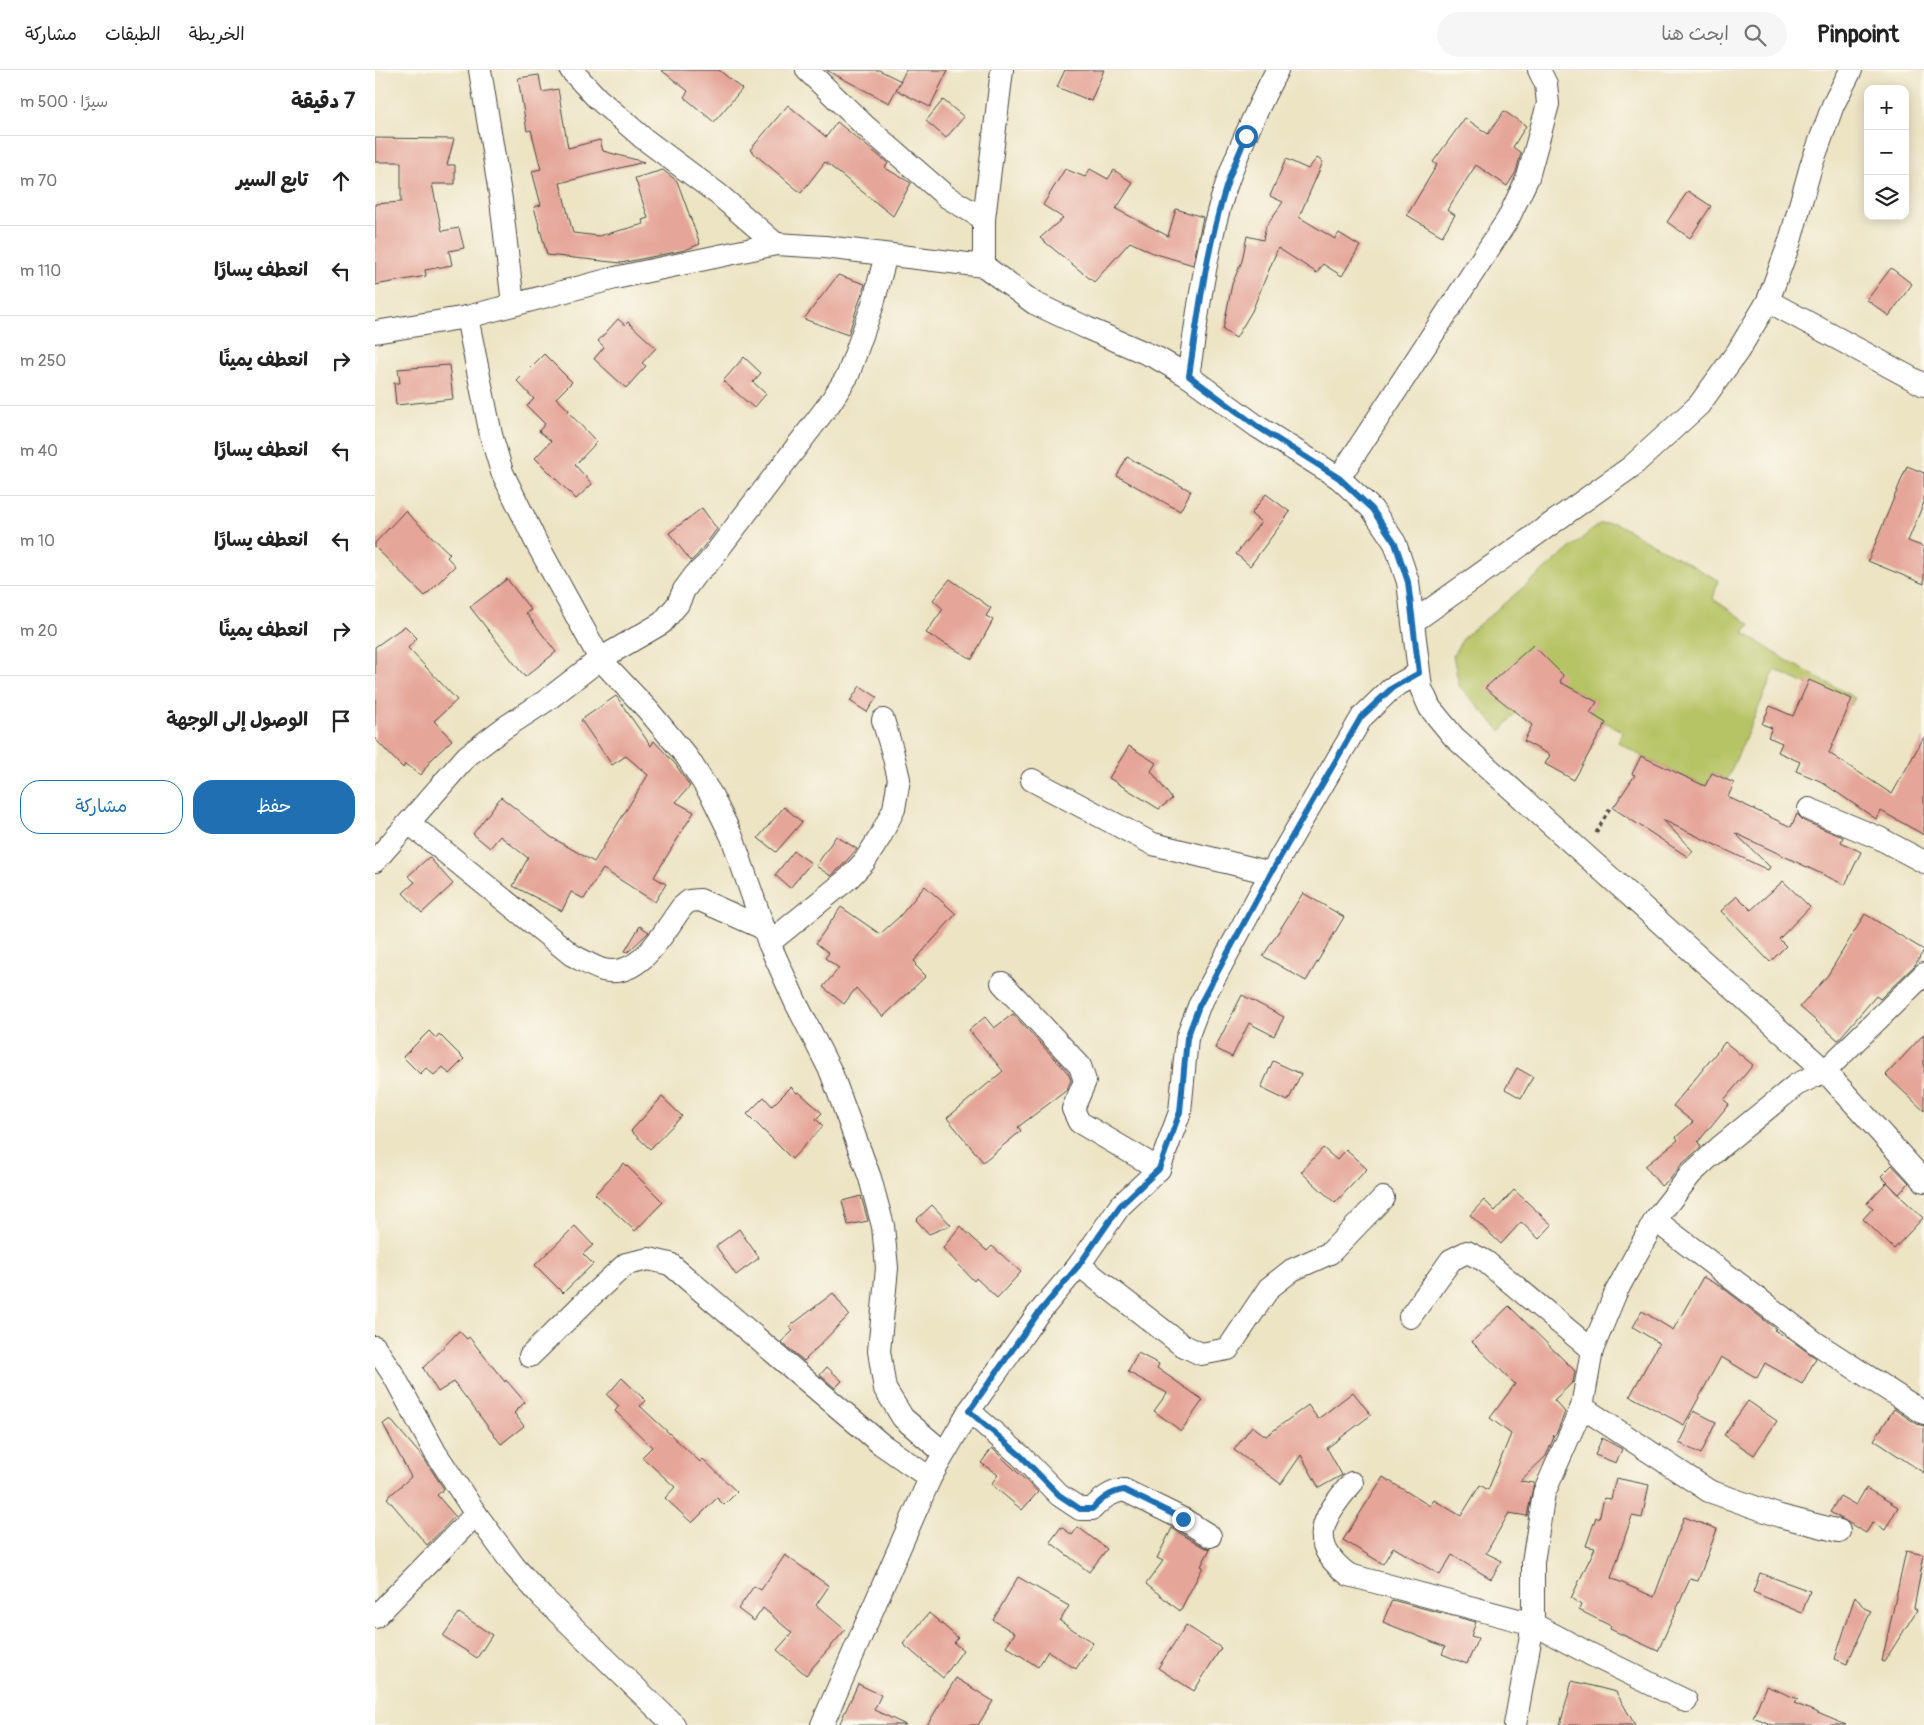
<!DOCTYPE html>
<html lang="ar">
<meta charset="utf-8">
<style>
:root{--surface:#fff;--page:#f6f6f6;--text:#222;--muted:#767676;--line:#e0e0e0;--accent:#1f6fb2}
body{margin:0;font-family:Pangolin,"Playpen Sans Arabic",sans-serif;background:var(--page);color:var(--text);direction:rtl}
.controls{position:absolute;right:15px;top:15px;display:grid;overflow:hidden;border-radius:10px;box-shadow:0 2px 12px #0003}
.controls button{width:45px;height:45px;display:grid;place-items:center;padding:0;border:0;border-bottom:1px solid var(--line);background:var(--surface);color:var(--text);font:25px sans-serif}
.stop{position:absolute;width:15px;height:15px;margin:-11px;border:4px solid #1f6fb2;border-radius:50%;background:#fff}
.stop.end{background:#1f6fb2;border-color:#fff;box-shadow:0 1px 5px #0008}
.list{margin:0;padding:0;list-style:none}
h2{display:flex;justify-content:space-between;align-items:center;height:65px;margin:0;padding:0 20px;font-size:21px}
h2 small{font-size:16px;font-weight:400;color:var(--muted)}
.list li{display:grid;grid-template-columns:32px 1fr auto;gap:15px;align-items:center;box-sizing:border-box;height:90px;padding:0 20px;border-top:1px solid var(--line)}
.list b{display:block;font-size:19px;white-space:nowrap}
.list em{font-size:16px;font-style:normal;color:var(--muted)}
.actions{display:flex;gap:10px;padding:15px 20px}
.actions a{flex:1;padding:11px 0;border:1px solid var(--accent);border-radius:20px;text-align:center;font-size:18px;color:var(--accent)}
.actions .main{background:var(--accent);color:#fff}
.icon{flex:none;width:28px;height:28px;fill:none;stroke:currentColor;stroke-width:2;stroke-linecap:round;stroke-linejoin:round}
.map{position:relative;flex:none;width:1549px;height:1655px;overflow:hidden;direction:ltr}
header{display:flex;align-items:center;gap:30px;box-sizing:border-box;height:70px;padding:0 25px;background:var(--surface);border-bottom:1px solid var(--line)}
header strong{font-size:24px}
nav{display:flex;gap:28px;margin-inline-start:auto;font-size:18px}
.search{width:350px;height:45px;background:var(--page);display:flex;align-items:center;gap:12px;box-sizing:border-box;padding:0 18px;border-radius:28px;color:var(--muted);font-size:19px}
main{display:flex}
aside{flex:1;background:var(--surface)}
.map>svg:first-child{display:block}
.green{fill:#b7c466;stroke:#717848}
.building{fill:#e5a598}
.lines{fill:none;stroke-linecap:round;stroke-linejoin:round}
.street-casing{stroke:#484742;stroke-width:24}
.path{stroke:#484742;stroke-width:3;stroke-dasharray:4 4;stroke-linecap:butt}
.street{stroke:#fff;stroke-width:22}
.route{stroke:#1f6fb2;stroke-width:6}
</style>
<header>
<strong>Pinpoint</strong>
<div class="search"><svg class="icon" aria-label="search" viewBox="0 0 24 24"><circle cx="10" cy="10" r="6"/><path d="M15 15l6 6"/></svg>ابحث هنا</div>
<nav><a>الخريطة</a><a>الطبقات</a><a>مشاركة</a></nav>
</header>
<main>
<div class="map">
<svg width="1549" height="1655" viewBox="0 0 1549 1655">
<rect width="100%" height="100%" fill="#fbf7ec"/>
<filter id="ink" filterUnits="userSpaceOnUse"><feTurbulence type="fractalNoise" baseFrequency=".02" numOctaves="2"/><feDisplacementMap in="SourceGraphic" scale="10" xChannelSelector="R" yChannelSelector="G"/><feConvolveMatrix kernelMatrix="1 2 1 2 8 2 1 2 1" color-interpolation-filters="sRGB"/></filter>
<filter id="wash" filterUnits="userSpaceOnUse"><feTurbulence type="fractalNoise" baseFrequency=".0096" numOctaves="4" result="noise"/><feDisplacementMap in="SourceGraphic" scale="20" xChannelSelector="R" yChannelSelector="G"/><feGaussianBlur stdDeviation="1.12" result="paint"/><feColorMatrix in="noise" values="0 0 0 0 0 0 0 0 0 0 0 0 0 0 0 0 0 1.4 0 .05"/><feComposite in="paint" operator="in"/></filter>
<g filter="url(#wash)">
<rect width="100%" height="100%" fill="#ede4c4"/>
<path class="green" d="M1240,453l103,57 -5,19 37,25 -6,9 42,27 69,38 -4,7 -76,-35 -48,110 -15,-7 -7,13 -64,-30 -23,-14 5,-10 -33,-18 6,-12 -36,-20 -6,-10 -38,40 -15,19 -42,-45 -6,-31 11,-18 135,-113z"/>
<g id="blocks">
<g class="building">
<path d="M286,0h58l23,19 -28,33 -30,-25 4,-6z"/>
<path d="M451,0h53l22,11 -12,22z"/>
<path d="M531,0h42l-18,37 -34,-17z"/>
<path d="M690,0h39l-13,31 -34,-14z"/>
<path d="M164,5l3,17 16,-3 10,59 32,-8 3,11 41,11 -84,21 13,50 26,3 45,-12 -2,-4 6,-2 -13,-40 28,-8 14,11 23,63 -15,6 -64,13 -74,-8 -13,-48 7,-2 -9,-34 9,-2 -10,-39 -4,1 -9,-53z"/>
<path d="M568,30l21,17 -18,21 -20,-17z"/>
<path d="M413,35l38,32 11,-15 51,41 -3,5 26,15 -18,33 -68,-54 -24,31 -51,-43z"/>
<path d="M1129,41l22,15 -13,21 8,6 -5,19 -9,14 -31,-21 -29,45 8,5 -13,21 -35,-21 30,-50 -4,-3 32,-44 23,16z"/>
<path d="M0,68l79,1 -7,26h8v19h-23l10,47 17,-3 5,20 -15,3 3,14 -27,5 1,6 -51,9v-81l26,-2v-40h-26z"/>
<path d="M942,88l6,4 -24,55 36,22 4,-6 21,13 -18,30 -19,-12 -6,9 -39,-25 -26,63 -16,27 -13,-8 9,-46 10,-23 5,-25 16,4 3,-14 17,-24 -13,-6 16,-37 22,10z"/>
<path d="M690,99l20,8 5,-8 18,10 6,-9 19,13 -17,26 52,27 8,-27 27,8 -10,48 -40,-12 -23,-11 -36,40 -54,-44 23,-20 -20,-13z"/>
<path d="M1313,121l23,15 -21,32 -23,-16z"/>
<path d="M1516,198l21,16 -23,32 -22,-16z"/>
<path d="M463,205l27,9 -17,51 -44,-16z"/>
<path d="M243,249l7,6 3,-3 28,26 -14,15 4,3 -20,22 -32,-29 10,-12 -6,-6z"/>
<path d="M169,284l28,28 -16,16 13,12 -1,2 29,30 -22,23 17,19 -16,15 -41,-41 16,-17 -12,-10 6,-7 -18,-18 7,-7 -17,-18z"/>
<path d="M369,287l17,16 -8,9 13,12 -12,14 -31,-27z"/>
<path d="M74,295l4,34 -57,6 -2,-22h6l-2,-14z"/>
<path d="M752,387l64,34 -11,20 -63,-35z"/>
<path d="M1532,396l17,7v29l-16,39 16,6v37l-56,-23z"/>
<path d="M891,424l24,18 -40,54 -14,-12 25,-32 -10,-8z"/>
<path d="M327,438l15,21 -19,25 -7,7 -22,-28z"/>
<path d="M30,441l45,43 -3,3 8,9 -30,30 -50,-49v-4z"/>
<path d="M132,509l24,31 -5,3 30,39 -31,25 -55,-70z"/>
<path d="M575,509l41,29 -5,8 7,4 -21,39 -46,-26 17,-24 -10,-9z"/>
<path d="M30,556l12,12 -9,10 49,52 -23,21 18,19 -21,20 -10,15 -16,-11 -2,4 -28,-29v-92z"/>
<path d="M1158,575l30,30 -3,7 37,20 -7,11 16,10 -32,57 -29,-16 5,-9 -26,-14 8,-16 -47,-37z"/>
<path d="M1434,610l43,19 -23,54 63,41 32,-57v98l-43,-24 -5,8 -56,-38 -24,-10 4,-9 -22,-10 4,-9 -14,-6 4,-9 -10,-4 8,-18 23,10z"/>
<path d="M485,616l17,11 -10,15 -17,-11z"/>
<path d="M241,626l35,50 3,-5 22,24 14,21 -14,16 18,10 -40,65 12,7 -11,18 -52,-33 -19,30 -13,-7 -9,19 -49,-25 15,-28 -28,-22 -10,12 -17,-14 28,-37 50,40 43,25 54,-87 -22,-19 -14,9 -31,-45z"/>
<path d="M754,676l27,17 -5,8 21,28 -13,10 -50,-31z"/>
<path d="M1266,686l64,30 7,-13 22,10 -6,14 63,30 6,-13 7,7 39,16 -2,5 20,10 -16,33 -110,-52 35,34 -2,3 -105,-50 30,31 -5,6 -75,-49 22,-33 -3,-1z"/>
<path d="M409,737l18,15 -26,30 -18,-14z"/>
<path d="M461,766l21,13 -17,19 -9,8 -15,-10z"/>
<path d="M419,781l17,12 -21,25 -15,-13z"/>
<path d="M54,787l24,27 -31,29 -19,-20 12,-11 -7,-6z"/>
<path d="M1408,811l27,26 -31,32 7,7 -16,16 -49,-51 16,-15 14,14z"/>
<path d="M550,816l31,28 -42,47 2,2 -1,2 11,11 -43,41 -27,-29 -12,16 -21,-17 16,-19 -14,-10 4,-5 -13,-10 25,-36 39,27 19,-17z"/>
<path d="M928,823l41,24 -38,64 -43,-25z"/>
<path d="M1490,844l59,36 -9,15 -35,34 -4,-3 -38,44 -38,-33 28,-32z"/>
<path d="M265,856l9,6 -21,20 -3,-1z"/>
<path d="M867,925l42,22 -10,19 -25,-13 -17,34 -17,-9z"/>
<path d="M638,944l55,59 3,7 -4,10 -49,37 3,4 -38,31 -36,-44 56,-47 -34,-41 16,-13 9,11z"/>
<path d="M54,961l7,7 3,-4 25,25 -15,15 -6,-7 -9,8 -8,-7 -6,6 -17,-17z"/>
<path d="M1549,964v77l-38,-36z"/>
<path d="M1350,972l28,23 -29,35 5,4 -31,38 3,5 -19,17 -12,15 -9,7 -16,-20 33,-26 -2,-3 17,-15 -20,-16z"/>
<path d="M898,991l28,13 -13,27 -27,-13z"/>
<path d="M1142,998l16,9 -12,21 -16,-9z"/>
<path d="M416,1017l6,6 2,-1 23,21 -6,6 7,7 -31,33 -45,-45 17,-17 8,9z"/>
<path d="M287,1027l20,19 -32,33 -19,-18z"/>
<path d="M948,1078l14,12 9,-10 21,19 -32,34 -34,-31z"/>
<path d="M249,1093l39,39 -28,29 -40,-37z"/>
<path d="M1517,1095l17,18 -10,11 -18,-18z"/>
<path d="M1511,1113l37,35 -29,31 -31,-30 10,-11 -6,-5z"/>
<path d="M1139,1120l38,35 -13,14 -18,-17 -20,22 -31,-29 14,-15 11,11z"/>
<path d="M486,1126l7,25 -20,4 -6,-24z"/>
<path d="M557,1135l19,20 -22,9 -13,-14z"/>
<path d="M200,1156l18,19 -10,9 10,10 -30,29 -28,-28z"/>
<path d="M585,1156l27,25 5,-5 29,26 -24,26 -21,-20 -2,3 -31,-33z"/>
<path d="M364,1159l20,29 -23,17 -20,-29z"/>
<path d="M1328,1207l20,11 53,41 -2,1 14,8 28,20 -14,26 -37,-21 -8,15 -36,-21 -37,68 -54,-29 29,-53 -26,-16 9,-16 31,19z"/>
<path d="M458,1223l16,22 -45,46 -23,-19 12,-11 -4,-4z"/>
<path d="M1134,1236l66,65 -2,11 -19,18 11,12 -8,20 -4,4 1,1 -8,19 -26,25 14,2 -7,33 -18,-3 -23,40 16,8 -11,18 -39,-24 -12,20 -47,-28 -10,17 -40,-24 40,-63 47,29 4,-6 27,16 19,-31 8,5 23,-56 -21,-16 25,-34 -43,-42z"/>
<path d="M84,1261l8,8 2,-2 36,45 1,-2 19,22 -11,11 10,13 -23,18 -47,-62 -16,10 -15,-24z"/>
<path d="M763,1283l21,11 -2,4 46,32 -22,31 -27,-20 13,-18 -39,-21z"/>
<path d="M452,1297l15,14 -7,7 -15,-13z"/>
<path d="M247,1308l24,23 -6,5 60,56 3,-3 34,33 -13,13 -7,-7 -25,25 -27,-25 10,-11 -33,-30 10,-10 -37,-36 4,-5 -12,-11z"/>
<path d="M978,1322l18,23 -44,33 15,27 -23,13 -18,-33 -20,29 -47,-34 18,-24 14,10 42,-31 10,14z"/>
<path d="M1373,1331l29,20 -23,34 -30,-20z"/>
<path d="M1519,1339l23,15 7,2v47l-50,-33z"/>
<path d="M1319,1341l22,11 -15,32 -22,-11z"/>
<path d="M15,1349l35,41 19,29 -7,6 18,21 -28,29 -40,-47 24,-21 -28,-53z"/>
<path d="M1227,1368l20,11 -6,14 -21,-8z"/>
<path d="M617,1378l46,44 -16,18 -31,-26 7,-9 -17,-12z"/>
<path d="M1241,1408l33,7 -7,33 -10,-2 -21,62 43,19 30,-80 33,12 -19,52 -8,-2 -32,72 -48,-22 1,-3 -32,-16 2,-5 -10,-7 24,-50 -9,-2 10,-29 3,2 5,-21 7,1z"/>
<path d="M1491,1418l32,19 -13,23 -12,-8 -7,11 -36,-21 10,-16 16,9z"/>
<path d="M686,1457l11,8 6,-8 29,22 -18,23 -39,-30z"/>
<path d="M797,1458l31,19 7,2 -9,17 2,1 -23,44 -34,-27 17,-23 -6,-3z"/>
<path d="M1531,1481l18,4 -10,53 3,2 -33,52 -2,-1z"/>
<path d="M410,1485l44,31 -13,19 29,25 -39,45 -29,-25 15,-17 -29,-25 -9,13 -16,-12 16,-23 7,4z"/>
<path d="M1385,1503l50,18 -8,22 -49,-21z"/>
<path d="M643,1507l51,29 -9,15 33,22 -17,26 -28,-18 -10,16 -32,-21 9,-13 -22,-13z"/>
<path d="M1480,1526l9,12 7,3 -24,53 -12,-5z"/>
<path d="M1017,1530l84,22 -5,14 7,2 -11,26 -25,-10 3,-7 -62,-25z"/>
<path d="M84,1543l33,22 -15,23 -34,-22z"/>
<path d="M554,1543l29,25 -4,5 9,7 -20,28 -40,-34z"/>
<path d="M811,1555l35,23 -27,43 -36,-23z"/>
<path d="M581,1608l37,23 -15,24h-51z"/>
<path d="M1197,1611l44,11 19,33h-75z"/>
<path d="M483,1614l23,11 -7,15 32,15h-67z"/>
<path d="M1391,1616l32,13 -4,4 52,22h-73l-20,-8z"/>
</g>
</g>
</g>
<g filter="url(#ink)">
<use href="#blocks" fill-opacity="0" stroke="#484742" stroke-width="1"/>
<g class="lines">
<g class="street-casing">
<g id="street">
<path d="M105,0l21,130 12,104"/>
<path d="M196,0l26,28 46,40 75,56 58,50"/>
<path d="M432,0l57,55 83,72 37,22"/>
<path d="M609,196v-47l18,-149"/>
<path d="M1393,231l156,84"/>
<path d="M92,247l24,118 11,37 34,70 64,117 47,50 40,48 25,39 20,41 37,106 26,58 36,71 39,106 13,48 4,42 -8,83 6,38 18,29 41,35"/>
<path d="M0,262l92,-15 148,-39 161,-34 49,3 159,19 50,37 53,25 70,30 31,18 70,51 81,51 33,31 23,34 13,39 13,106 9,20 24,29 371,334 99,110"/>
<path d="M813,306c10,-61 17,-125 36,-184 13,-41 33,-83 53,-122"/>
<path d="M964,408l169,-259 20,-42 20,-73 -2,-20 -7,-14"/>
<path d="M1038,552l218,-155 68,-62 39,-54 30,-50 22,-60 21,-75 22,-61 18,-35"/>
<path d="M657,710l121,64 118,29"/>
<path d="M1434,739l70,29 45,24"/>
<path d="M34,753l163,132c10,5 21,12 31,15 38,9 60,-38 79,-63l7,-6 11,-1 65,29"/>
<path d="M0,791l92,-105 37,-28 43,-28 53,-41 62,-36 16,-19 6,-14 11,-15 13,-12 122,-160 18,-28 25,-71 13,-49"/>
<path d="M394,873l80,-65 15,-16 16,-25 14,-28 5,-30 -7,-29 -9,-30"/>
<path d="M627,913l78,83 5,15 -12,28 6,13 80,47"/>
<path d="M1280,1150l161,123 108,70"/>
<path d="M704,1195l103,80 19,9 27,-5 41,-61 23,-18 38,-17 53,-55"/>
<path d="M1035,1247l41,-57 16,-8 18,9 107,89"/>
<path d="M0,1277l19,29 41,76 41,62 38,52 28,31 132,128"/>
<path d="M155,1286l60,-59 36,-33 23,-5 21,5 211,180 49,34"/>
<path d="M1207,1337l127,84 71,25 59,15"/>
<path d="M594,1341l52,45 38,39 21,14h12c10,-10 18,-17 32,-19l59,29 27,17"/>
<path d="M977,1413c-30,34 -46,61 -3,92l184,49 57,30 96,47"/>
<path d="M0,1547l101,-103"/>
<path d="M447,1655l108,-247 39,-67 68,-96 42,-50 41,-59 39,-37 21,-57 7,-74 12,-32 72,-133 91,-156 30,-29 27,-15"/>
<path d="M1140,1655l18,-101v-62l11,-69 38,-86 10,-57 24,-58 39,-72 36,-46 29,-27 76,-62 29,-14 99,-97"/>
</g>
</g>
<path class="path" d="M1221,763l15,-27"/>
<use href="#street" class="street"/>
</g>
</g>
<g class="lines" filter="url(#ink)">
<path class="route" d="M808,1449l-59,-29c-14,2 -22,9 -32,19h-12l-21,-14 -38,-39 -52,-45 68,-96 42,-50 41,-59 39,-37 21,-57 7,-74 12,-32 72,-133 90,-156 31,-29 27,-15 -11,-91 -13,-39 -23,-34 -33,-31 -81,-51 -69,-51c9,-61 17,-123 35,-182 5,-20 15,-39 22,-58"/>
</g>
</svg>
<div class="controls">
<button>+</button>
<button>−</button>
<button><svg class="icon" aria-label="layers" viewBox="0 0 24 24"><path d="M12 4l9 5-9 5-9-5zM3 14l9 5 9-5"/></svg></button>
</div>
<div class="stop" style="left:871px;top:66px"></div>
<div class="stop end" style="left:808px;top:1449px"></div>
</div>
<aside>
<h2>7 دقيقة<small>سيرًا · 500 m</small></h2>
<ul class="list">
<li><svg class="icon" aria-label="ahead" viewBox="0 0 24 24"><path d="M12 20V5M6 11l6-6 6 6"/></svg><div><b>تابع السير</b></div><em>70 m</em></li>
<li><svg class="icon" aria-label="left" viewBox="0 0 24 24"><path d="M17 20v-9H6M10 6l-5 5 5 5"/></svg><div><b>انعطف يسارًا</b></div><em>110 m</em></li>
<li><svg class="icon" aria-label="right" viewBox="0 0 24 24"><path d="M7 20v-9h11M14 6l5 5-5 5"/></svg><div><b>انعطف يمينًا</b></div><em>250 m</em></li>
<li><svg class="icon" aria-label="left" viewBox="0 0 24 24"><path d="M17 20v-9H6M10 6l-5 5 5 5"/></svg><div><b>انعطف يسارًا</b></div><em>40 m</em></li>
<li><svg class="icon" aria-label="left" viewBox="0 0 24 24"><path d="M17 20v-9H6M10 6l-5 5 5 5"/></svg><div><b>انعطف يسارًا</b></div><em>10 m</em></li>
<li><svg class="icon" aria-label="right" viewBox="0 0 24 24"><path d="M7 20v-9h11M14 6l5 5-5 5"/></svg><div><b>انعطف يمينًا</b></div><em>20 m</em></li>
<li><svg class="icon" aria-label="arrive" viewBox="0 0 24 24"><path d="M6 21V4h12l-3 4 3 4H6"/></svg><div><b>الوصول إلى الوجهة</b></div></li>
</ul>
<div class="actions"><a class="main">حفظ</a><a>مشاركة</a></div>
</aside>
</main>
